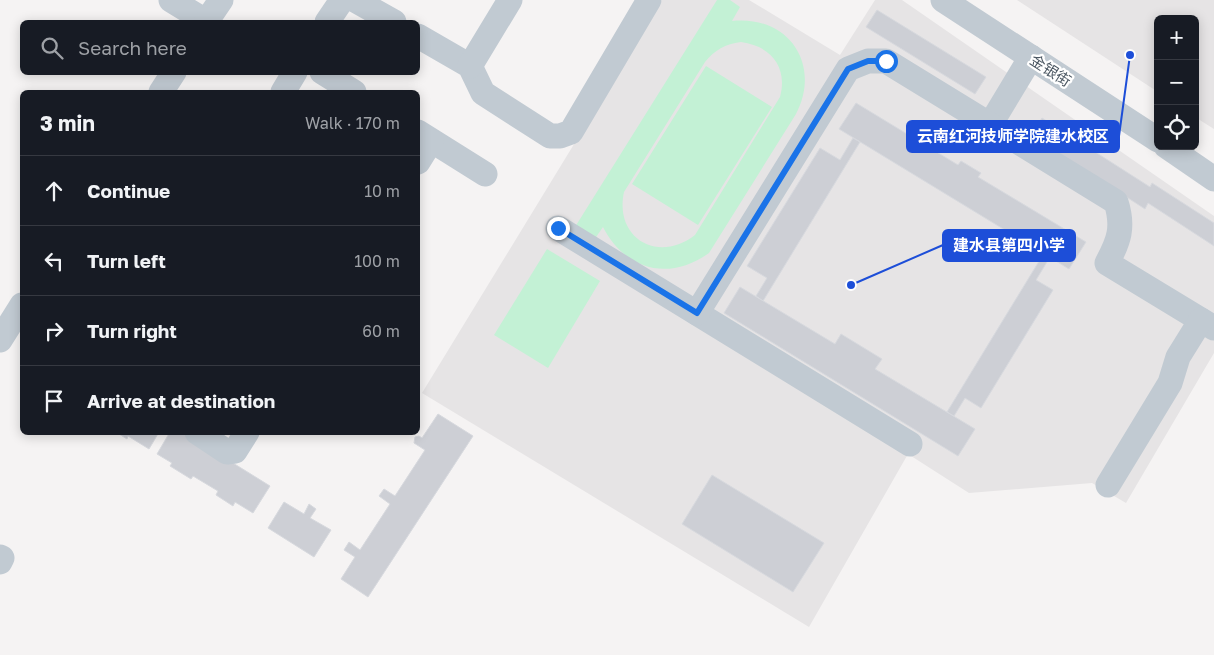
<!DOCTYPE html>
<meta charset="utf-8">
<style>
:root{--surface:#171b24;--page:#20242c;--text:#f1f3f6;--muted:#9ea1a6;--line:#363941}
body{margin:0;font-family:"Golos Text","Noto Sans SC",sans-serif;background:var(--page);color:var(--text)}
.controls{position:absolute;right:15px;top:15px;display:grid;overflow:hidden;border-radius:8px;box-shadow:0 2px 12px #0003}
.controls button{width:45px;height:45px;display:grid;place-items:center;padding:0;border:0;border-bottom:1px solid var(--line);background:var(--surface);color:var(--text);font:25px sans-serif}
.stop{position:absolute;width:15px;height:15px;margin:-11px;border:4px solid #1a73e8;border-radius:50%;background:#fff}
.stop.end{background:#1a73e8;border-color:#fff;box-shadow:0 1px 5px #0008}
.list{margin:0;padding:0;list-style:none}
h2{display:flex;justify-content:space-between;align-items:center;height:65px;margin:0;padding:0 20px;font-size:21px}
h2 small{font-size:16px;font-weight:400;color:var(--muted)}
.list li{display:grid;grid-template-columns:32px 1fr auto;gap:15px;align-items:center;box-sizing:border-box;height:70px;padding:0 20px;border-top:1px solid var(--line)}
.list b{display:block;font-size:19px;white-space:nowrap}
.list em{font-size:16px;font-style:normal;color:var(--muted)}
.icon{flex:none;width:28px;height:28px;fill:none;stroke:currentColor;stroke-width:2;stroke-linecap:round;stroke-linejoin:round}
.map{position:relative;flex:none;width:1214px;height:655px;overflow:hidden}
.search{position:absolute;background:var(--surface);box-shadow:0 2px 12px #0003;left:20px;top:20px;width:400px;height:55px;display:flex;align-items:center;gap:12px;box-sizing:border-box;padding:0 18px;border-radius:8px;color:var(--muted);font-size:19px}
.panel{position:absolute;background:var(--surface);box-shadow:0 2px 12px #0003;left:20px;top:90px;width:400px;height:345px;border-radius:8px}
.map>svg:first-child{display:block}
.education{fill:#e6e4e5}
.green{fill:#c3f1d5;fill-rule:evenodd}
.building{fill:#cdcfd5;stroke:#d7d9de}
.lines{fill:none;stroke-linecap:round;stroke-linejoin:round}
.minor{stroke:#c1cad2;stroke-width:25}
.route{stroke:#1a73e8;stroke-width:6}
.labels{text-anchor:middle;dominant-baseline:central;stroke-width:4.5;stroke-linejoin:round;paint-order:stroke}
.street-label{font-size:15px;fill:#4a5661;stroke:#fff}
.leader{fill:none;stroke:#1d4ed8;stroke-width:2}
.callout-dot{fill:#1d4ed8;stroke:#fff;stroke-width:2}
.callout{fill:#1d4ed8;stroke:#1d4ed8;stroke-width:2}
.callout-label{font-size:16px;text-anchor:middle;font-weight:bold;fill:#fff}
</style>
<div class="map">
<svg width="1214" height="655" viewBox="0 0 1214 655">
<rect width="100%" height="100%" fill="#f5f3f3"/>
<g class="education">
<path d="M662,0h87l91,55 35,-55h27l312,216v137l-88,150 -34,-20 -123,10 -61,-39 -99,173 -387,-234z"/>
<path d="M1017,0h197v129l-19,-12v-98h-37v73z"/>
</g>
<g class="green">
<path d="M717,0h13l10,7 -8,14c56,-6 90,43 64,93l-87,139c-40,29 -84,17 -106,-26l-9,13 -19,-13zM741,42c30,4 47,25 39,55l-85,138c-37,29 -81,3 -71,-43l81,-130c10,-12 20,-18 36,-20z"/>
<path d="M706,66l66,41 -74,118 -66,-41z"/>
<path d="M547,249l53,32 -52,87 -54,-33z"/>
</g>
<g class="building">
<path d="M877,10l109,67 -11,17 -109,-67z"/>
<path d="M856,103l102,62 3,-4 20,12 -3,4 108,65 -17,27 -230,-140z"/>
<path d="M1042,118l108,69 2,-4 62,40v23l-66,-43 -3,6 -114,-74z"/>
<path d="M853,138l7,4 -97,159 -7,-5 11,-18 -20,-12 73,-118 20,12z"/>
<path d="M1044,253l6,4 -14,23 17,10 -72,118 -16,-10 -11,18 -7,-4z"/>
<path d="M740,287l95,57 6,-10 41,25 -7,10 100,60 -17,27 -234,-143z"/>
<path d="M438,414l35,22 -105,161 -27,-18 14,-22 -11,-7 5,-8 11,8 30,-46 -11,-8 5,-7 11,7 30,-46 -11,-7 1,-6 4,-1 3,2z"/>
<path d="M116,432h43l-10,17 -21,-13 -1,3z"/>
<path d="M170,432h13l87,54 -17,27 -18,-11 -2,4 -17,-11 2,-4 -25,-15 -2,3 -21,-13 2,-3 -15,-9z"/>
<path d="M712,475l112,68 -31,49 -111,-68z"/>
<path d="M284,502l20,12 5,-10 7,5 -6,9 21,12 -17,27 -46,-29z"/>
</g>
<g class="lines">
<g class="minor">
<path d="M171,0l36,22"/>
<path d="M355,0l39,22"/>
<path d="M943,0l215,140"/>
<path d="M206,22l15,-22"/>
<path d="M327,22l15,-22"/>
<path d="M418,36l52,30 13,27 67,43h10l11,-4 78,-132"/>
<path d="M470,66l40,-66"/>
<path d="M322,72l32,20"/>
<path d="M161,92l13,-20"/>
<path d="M283,92l12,-20"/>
<path d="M990,125l41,-68"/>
<path d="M418,132l67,42"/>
<path d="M1166,146l48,33"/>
<path d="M418,162l13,-21"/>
<path d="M558,228l352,216"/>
<path d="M697,313l151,-244 20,-8h18l230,141c8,25 3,39 -9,61l107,65"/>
<path d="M0,340l22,-35"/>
<path d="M197,432l30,20 8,-1 12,-19"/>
<path d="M1108,485l62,-102 8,-26 23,-37"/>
<path d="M0,557l2,1 -2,4"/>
</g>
</g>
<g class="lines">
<path class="route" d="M558,228l139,85 151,-244 20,-8h18"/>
</g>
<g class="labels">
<g class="street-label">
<text transform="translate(1051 70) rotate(33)">金银街</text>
</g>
</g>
<path class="leader" d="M1130 55L1119 136M851 285L943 245"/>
<g class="callout-dot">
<circle cx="1130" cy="55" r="5"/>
<circle cx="851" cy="285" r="5"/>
</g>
<g class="callout">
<rect x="907" y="121" width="212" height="31" rx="5"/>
<rect x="943" y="230" width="132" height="31" rx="5"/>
</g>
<g class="callout-label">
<text x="1013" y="142">云南红河技师学院建水校区</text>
<text x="1009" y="251">建水县第四小学</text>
</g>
</svg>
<div class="controls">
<button>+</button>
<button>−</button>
<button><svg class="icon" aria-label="locate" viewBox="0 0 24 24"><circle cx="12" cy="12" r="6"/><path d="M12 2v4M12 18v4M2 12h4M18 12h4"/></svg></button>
</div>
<div class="stop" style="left:886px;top:61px"></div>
<div class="stop end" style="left:558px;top:228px"></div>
<div class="search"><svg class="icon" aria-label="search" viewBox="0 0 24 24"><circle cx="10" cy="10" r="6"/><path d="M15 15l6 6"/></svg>Search here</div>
<section class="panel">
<h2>3 min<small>Walk · 170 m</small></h2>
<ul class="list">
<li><svg class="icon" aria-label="ahead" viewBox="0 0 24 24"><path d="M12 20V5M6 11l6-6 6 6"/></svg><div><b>Continue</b></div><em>10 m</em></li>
<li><svg class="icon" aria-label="left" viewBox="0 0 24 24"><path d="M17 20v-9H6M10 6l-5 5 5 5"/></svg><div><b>Turn left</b></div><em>100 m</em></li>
<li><svg class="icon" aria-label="right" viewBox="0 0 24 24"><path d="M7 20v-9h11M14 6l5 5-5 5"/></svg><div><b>Turn right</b></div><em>60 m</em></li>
<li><svg class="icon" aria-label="arrive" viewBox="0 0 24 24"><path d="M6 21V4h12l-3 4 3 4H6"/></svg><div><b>Arrive at destination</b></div></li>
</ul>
</section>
</div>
